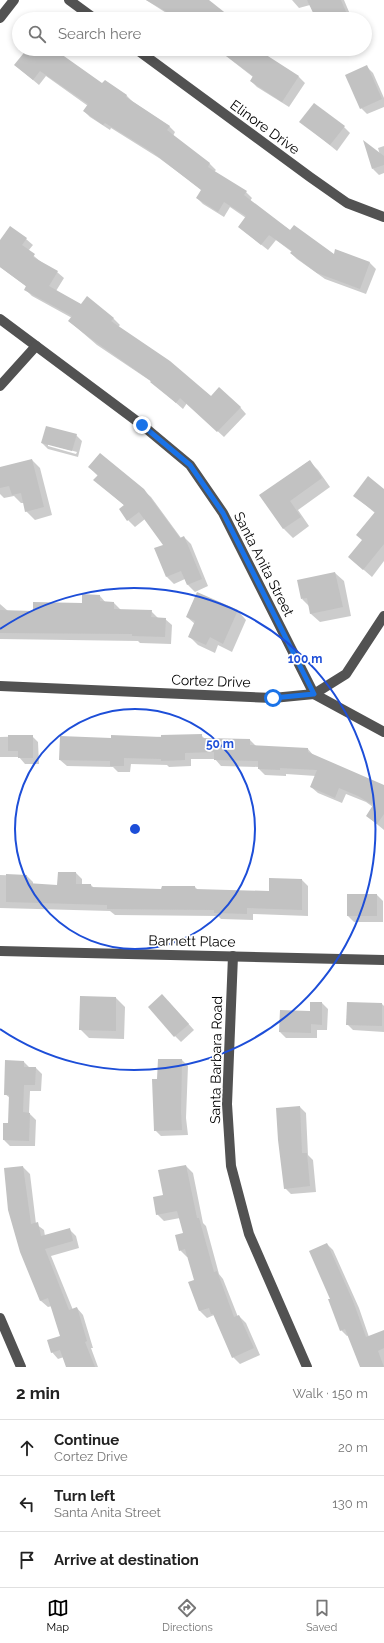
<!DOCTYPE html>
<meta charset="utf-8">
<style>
:root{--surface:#fff;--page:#f6f6f6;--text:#222;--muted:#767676;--line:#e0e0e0;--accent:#000}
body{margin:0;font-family:Raleway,sans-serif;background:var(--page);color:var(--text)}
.stop{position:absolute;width:12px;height:12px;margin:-9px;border:3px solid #1a73e8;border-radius:50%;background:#fff}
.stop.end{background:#1a73e8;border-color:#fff;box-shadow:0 1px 4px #0008}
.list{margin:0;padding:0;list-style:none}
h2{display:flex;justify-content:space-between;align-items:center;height:52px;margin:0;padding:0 16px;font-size:17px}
h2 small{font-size:13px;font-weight:400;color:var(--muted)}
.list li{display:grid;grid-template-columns:26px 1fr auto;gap:12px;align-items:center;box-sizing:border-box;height:56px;padding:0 16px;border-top:1px solid var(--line)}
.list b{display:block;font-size:15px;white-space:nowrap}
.list p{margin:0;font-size:13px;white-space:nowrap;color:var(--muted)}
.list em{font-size:13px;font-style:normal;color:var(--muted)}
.icon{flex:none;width:22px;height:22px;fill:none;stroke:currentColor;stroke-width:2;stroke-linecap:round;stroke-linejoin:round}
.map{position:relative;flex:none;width:384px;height:1367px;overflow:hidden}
.search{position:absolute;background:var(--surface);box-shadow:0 2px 6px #0003;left:12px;right:12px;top:12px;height:44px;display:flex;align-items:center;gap:10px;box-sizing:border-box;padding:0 14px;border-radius:22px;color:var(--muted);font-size:15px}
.sheet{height:220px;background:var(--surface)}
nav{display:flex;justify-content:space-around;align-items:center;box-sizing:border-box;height:56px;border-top:1px solid var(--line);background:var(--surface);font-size:11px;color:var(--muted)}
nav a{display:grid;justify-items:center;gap:2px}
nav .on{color:var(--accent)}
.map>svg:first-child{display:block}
.shadow{fill:#0003;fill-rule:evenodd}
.building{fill:#c2c2c2}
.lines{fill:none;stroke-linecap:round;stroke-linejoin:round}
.minor{stroke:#525252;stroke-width:10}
.route{stroke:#1a73e8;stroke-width:5}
.ring{fill:none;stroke:#1d4ed8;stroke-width:2}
.labels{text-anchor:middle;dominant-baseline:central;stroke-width:3.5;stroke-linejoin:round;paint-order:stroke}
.street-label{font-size:14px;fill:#000;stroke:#fff}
.centre{fill:#1d4ed8;stroke:#fff;stroke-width:2}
.ring-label{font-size:12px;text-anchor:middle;font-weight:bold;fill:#1d4ed8;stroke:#fff;stroke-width:3.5;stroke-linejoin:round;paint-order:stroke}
</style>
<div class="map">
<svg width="384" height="1367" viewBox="0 0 384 1367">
<rect width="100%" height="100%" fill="#fff"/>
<g class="shadow">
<path d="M146,0h61l23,19h-49l-8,-6 -2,3z"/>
<path d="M292,0h52l8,19h-35l-7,-14 -11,3z"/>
<path d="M28,49h25l50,36 2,-4 22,15 6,6 36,24 6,6 -2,4 37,28 6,6 -2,2 32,20 6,6 -2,3 41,30 43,24 2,-5 34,13 6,6 -10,25 -41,-15 -28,-20 -6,-6 1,-1 -16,-12 -8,10 -29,-23 7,-9 -16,-11 -6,10 -21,-13 -6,-6 5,-8 -43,-32 -48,-30 -1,2 -20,-13 -6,-6 4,-5 -42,-30 -7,9 -24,-20z"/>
<path d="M217,49h45l4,4 -2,2 35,22 6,6 -16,24 -32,-20 -6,-6 2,-4z"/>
<path d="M331,49h22l-15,7z"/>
<path d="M367,67l6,6 11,25v9l-17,7 -6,-6z"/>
<path d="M301,122l43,5 6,6 -13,18z"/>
<path d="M384,146v27l-5,2 -6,-6 7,-14 -2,-7z"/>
<path d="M26,239l7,6 -5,6 13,11 16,10 7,6 -8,13 26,14 31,13 7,7 -2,2 94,70 28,10 6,7 -22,23 -37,-34 -4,6 -31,-27 -55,-37 -28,-24 3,-3 -40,-22 -6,-6 1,-3 -27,-20v-25z"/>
<path d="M76,435l6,6 -4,16 -30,-8 -6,-6zM48,444l29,8 -1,2 -28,-8z"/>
<path d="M32,460l8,8 12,47 -17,5 -9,-9 -2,-8h-3l-7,-7 -10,2 -4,-4v-26z"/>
<path d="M309,461l9,9 12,17 -32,23 11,16 -16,12 -9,-9 -23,-33z"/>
<path d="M89,467l54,23 8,7 30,41 3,-1 7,7 17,42 -13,6 -7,-7 -3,-6 -11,5 -7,-7 -3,-32 -19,-26 -10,8 -7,-7 -3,-14 -30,-26 3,-4z"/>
<path d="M384,489v72l-12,16 -23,-20 14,-17 12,-27 -20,-17z"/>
<path d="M335,573l9,8 7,35 -31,6 -9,-8 -2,-8 -7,-7z"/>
<path d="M197,593l41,18 8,9 -14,32 -14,-7 -3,8 -17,-8 -9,-9 6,-12 -8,-7z"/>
<path d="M100,596l6,7h8l7,7 30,1 7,7 7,1 7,6 -1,19 -31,-1 -2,-2 -138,-2v-35l8,7 26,1 49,-8z"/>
<path d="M201,735l4,4 45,1 6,6 52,3 6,7 70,30v44l-17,-14 6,-9 -7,-5 -20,-8 -4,9 -24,-10 -7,-6 5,-11 -30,-2v2l-21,-1 -6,-6v-2l-38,-1 -6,-7h-24v7l-22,1 -2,-2 -36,-1 -1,8h-12l-5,-5 -46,-1 -7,-6 52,-21z"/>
<path d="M32,736l6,6 1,22h-14l-6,-7h-19v-20z"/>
<path d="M76,873l6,6v6h9l3,3 68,2 33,-3 3,3 72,2 32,-12 6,6v30l-55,-2v6l-32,-1 -3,-3 -103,-1 -5,-4 -110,-3v-33l27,1 6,6v3l25,1z"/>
<path d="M348,895h29l6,6v21h-29l-6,-6z"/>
<path d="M116,998l9,9 -1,32 -35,-1 -9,-9z"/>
<path d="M168,1001l26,29 -13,12 -6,-6z"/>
<path d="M322,1003l6,6 -1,21h-10v8h-31l-6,-6z"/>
<path d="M348,1003l34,1 2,2v26l-31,-2 -6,-6z"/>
<path d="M159,1060h23l6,6 -2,52 2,17 -27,1 -6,-6z"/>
<path d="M24,1062l6,6h6l6,6 -1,17h-11l-1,22 7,7 -1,26h-25l-6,-6 5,-16 1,-26 -5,-4z"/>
<path d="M300,1107l6,6 2,42 5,5 3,32 -25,2 -6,-6z"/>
<path d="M186,1166l7,7 10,50 3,3 13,48 4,5 15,38 1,-1 7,7 14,32 -20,9 -7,-7 -19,-42 -7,3 -7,-7 -5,-31 -7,-23h-1l-7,-7 4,-16 -4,-16 -16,3 -7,-7 7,-18z"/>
<path d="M23,1167l7,7 6,50 8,6 1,6 24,-7 7,7 3,12 -28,8 22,54 4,-2 6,7 10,33h-2l7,19h-31l-3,-10 -6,2 -6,-7 9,-15 -9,-31 -4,1 -7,-6 -20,-49z"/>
<path d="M327,1244l6,6 26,58 10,29 15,-5v35h-23l-12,-32 -2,1 -6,-6 -10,-31z"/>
</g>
<g class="building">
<path d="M146,0h63l24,19h-54z"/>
<path d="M307,0h34l8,19h-33z"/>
<path d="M27,49h27l48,34 3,-3 22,15 -1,2 44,29 -3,4 43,33 -2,4 39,24 -3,4 46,35 4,-5 40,29 1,-5 35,13 -10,27 -43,-16 -27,-20 2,-2 -23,-16 -8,10 -23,-18 8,-11 -22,-14 -6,10 -22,-14 5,-8 -49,-38 -47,-29 -2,2 -20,-14 5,-7 -48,-33 -7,9 -19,-15z"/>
<path d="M217,49h40l42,27 -17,26 -32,-21 3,-5z"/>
<path d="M367,65l15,34 -22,10 -15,-34z"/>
<path d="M314,103l31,23 -15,19 -31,-23z"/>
<path d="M363,140l21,16v9l-12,4z"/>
<path d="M10,226l17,12 -5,7 13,9 -2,3 25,14 -9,15 32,18 6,-8 27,22 -3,3 59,40 41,35 8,-9 22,20 -24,25 -37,-34 -4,5 -26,-21 1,-1 -61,-43 -22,-17 4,-5 -48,-26 2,-4 -26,-19v-27z"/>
<path d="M46,426l31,8 -5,17 -31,-8z"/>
<path d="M100,453l44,36 36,49 4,-2 18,43 -15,6 -6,-14 -15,6 -12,-29 9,-3 -24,-33 -12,9 -8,-12 5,-4 -31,-25 5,-5 -10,-8z"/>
<path d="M32,459l12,48 -19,5 -4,-19 -9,2 -3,-9 -9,2v-21z"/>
<path d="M310,460l12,18 -32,23 11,16 -18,12 -24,-34z"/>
<path d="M368,476l16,13v55l-21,26 -15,-13 14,-17 -6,-5 19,-23 -22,-16z"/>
<path d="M335,572l8,35 -33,7 -3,-16 -6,1 -4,-19z"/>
<path d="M197,592l41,18 -15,34 -13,-7 -4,8 -18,-8 7,-16 -9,-4z"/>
<path d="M82,594l18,1v6l14,1v7l38,1 -1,7 15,1 -1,19 -33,-1v-2l-132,-1v-23l33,1v-9l49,1z"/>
<path d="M202,734v4l48,1v6l58,3v4l76,33v29l-7,10 -11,-8 7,-11 -15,-9 -19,-8 -4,10 -25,-11 7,-17 -37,-2v2l-22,-1v-8l-44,-1v-8l-29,1v7l-24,1v-2l-37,-1v8h-14v-5l-51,-1 1,-24 51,2v-3l50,2v-2z"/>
<path d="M8,735h25v23h-15v-7h-10z"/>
<path d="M58,872h18v12h15v3l70,2 1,-3h33v3l74,2v-13l33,1v31l-55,-2v6l-33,-1v-3l-107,-1v-4l-101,-3v-28l21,1v8l30,2z"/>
<rect x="347" y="894" width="30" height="22"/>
<path d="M162,994l27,30 -15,13 -26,-30z"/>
<path d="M80,996l36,1v34l-37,-1z"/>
<path d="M310,1002h12v23l-11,-1v9l-32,-1 1,-22 30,1z"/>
<path d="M347,1002l35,1v23l-36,-1z"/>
<path d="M158,1059h24l-1,53 1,18 -28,1 -2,-52h5z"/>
<path d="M5,1060l19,1v6h12l-1,18h-11l-1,27 7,1 -1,28 -26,-1v-17h5l1,-28h-5z"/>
<path d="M300,1106l2,47h5l3,33 -26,3 -6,-49 -2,-32z"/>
<path d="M186,1165l11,53h2l15,54 3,-1 17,46 5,-2 15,33 -22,10 -19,-44h-2l-2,-6 -10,3 -11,-29 6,-2 -9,-31 -6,2 -4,-16 8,-2 -6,-22 -21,4 -3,-18 10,-2 -5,-25z"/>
<path d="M23,1166l8,58 7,-2 3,14 29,-8 3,13 -28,8 24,61 8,-3 10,34 -2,1 10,25h-29l-6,-17 -9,3 -4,-13 13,-4 -12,-38 -8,3 -20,-49 -12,-42 -4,-42z"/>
<path d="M327,1243l26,58 13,36 18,-7v18l-6,3 6,16h-24l-15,-38 -5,2 -12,-32h2l-21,-48z"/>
</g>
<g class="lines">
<g class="minor">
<path d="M69,0l26,19"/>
<path d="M0,18l14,-18"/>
<path d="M136,49l174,128 37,26 37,14"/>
<path d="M0,319l142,106 48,40 33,48 91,181 70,38"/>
<path d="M0,386l36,-40"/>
<path d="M0,686l273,12 41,-4 32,-20 38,-58"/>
<path d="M0,951l384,9"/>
<path d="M233,956l-6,148 4,62 18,68 58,133"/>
<path d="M0,1318l21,49"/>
</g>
</g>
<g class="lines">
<path class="route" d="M142,425l48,40 33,48 91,181 -41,4"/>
</g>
<g class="ring">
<circle cx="135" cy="829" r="120"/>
<path d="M0 629A241 241 0 1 1 0 1029"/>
</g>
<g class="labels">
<g class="street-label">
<text transform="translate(265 127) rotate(36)">Elinore Drive</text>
<text transform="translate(264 564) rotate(63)">Santa Anita Street</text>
<text transform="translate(211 681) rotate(2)">Cortez Drive</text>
<text transform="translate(192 941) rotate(1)">Barnett Place</text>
<text transform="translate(216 1060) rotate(-89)">Santa Barbara Road</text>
</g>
</g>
<circle cx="135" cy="829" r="6" class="centre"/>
<g class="ring-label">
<text x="305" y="663">100 m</text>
<text x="220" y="748">50 m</text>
</g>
</svg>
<div class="stop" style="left:273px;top:698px"></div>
<div class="stop end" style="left:142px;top:425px"></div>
<div class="search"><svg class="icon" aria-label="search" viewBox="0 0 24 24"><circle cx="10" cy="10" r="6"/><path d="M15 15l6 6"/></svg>Search here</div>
</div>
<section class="sheet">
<h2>2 min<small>Walk · 150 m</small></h2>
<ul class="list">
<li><svg class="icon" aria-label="ahead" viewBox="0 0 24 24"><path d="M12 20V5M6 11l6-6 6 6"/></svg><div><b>Continue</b><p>Cortez Drive</p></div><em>20 m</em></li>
<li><svg class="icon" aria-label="left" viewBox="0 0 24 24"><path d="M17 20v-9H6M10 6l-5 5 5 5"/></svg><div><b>Turn left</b><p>Santa Anita Street</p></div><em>130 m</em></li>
<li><svg class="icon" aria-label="arrive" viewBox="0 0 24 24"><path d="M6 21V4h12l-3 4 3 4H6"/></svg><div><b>Arrive at destination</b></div></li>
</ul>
</section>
<nav>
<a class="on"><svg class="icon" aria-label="map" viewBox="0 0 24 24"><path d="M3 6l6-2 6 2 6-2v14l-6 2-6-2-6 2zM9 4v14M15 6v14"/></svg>Map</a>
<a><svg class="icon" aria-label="directions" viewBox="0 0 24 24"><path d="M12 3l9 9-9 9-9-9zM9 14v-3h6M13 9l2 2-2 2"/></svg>Directions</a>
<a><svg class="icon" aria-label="saved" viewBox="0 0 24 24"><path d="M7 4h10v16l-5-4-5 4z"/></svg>Saved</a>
</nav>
